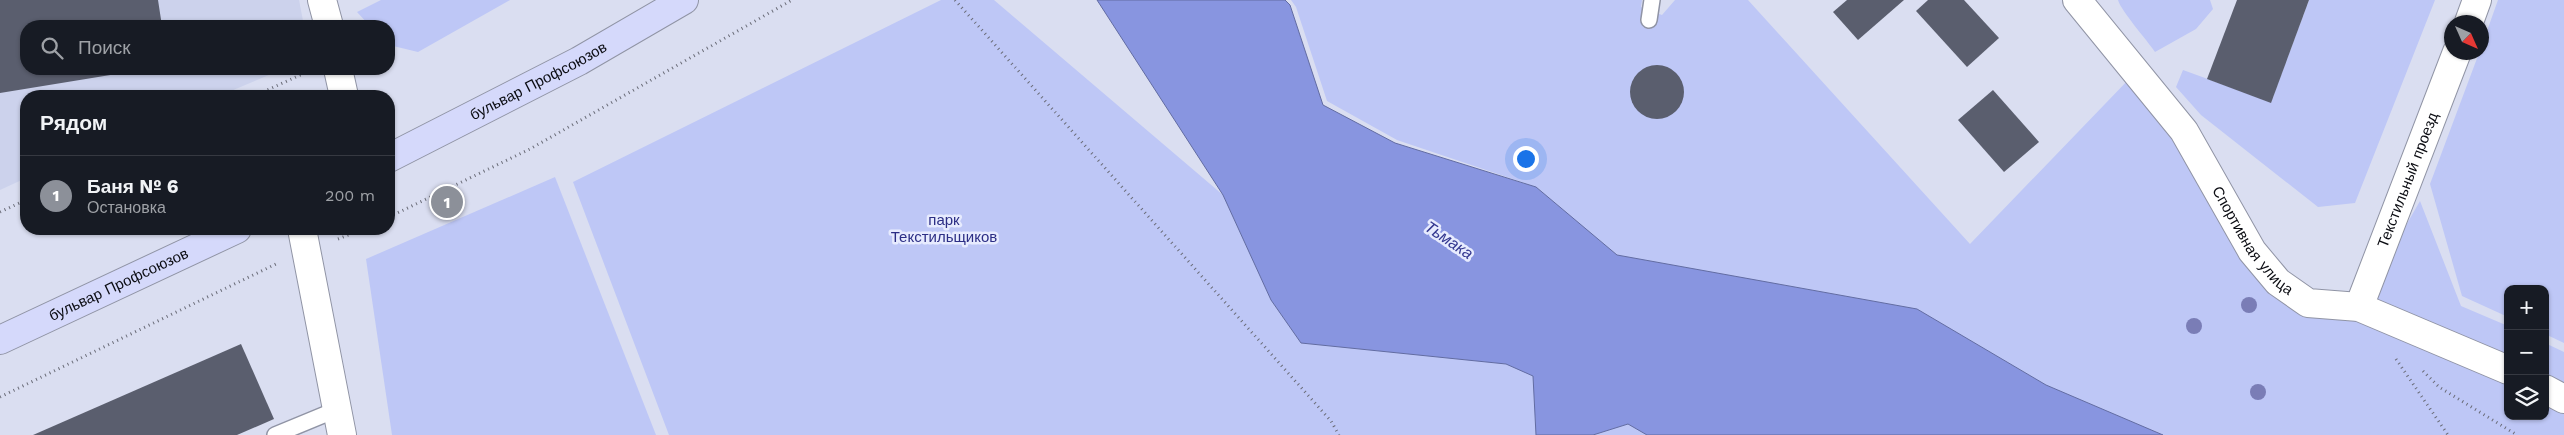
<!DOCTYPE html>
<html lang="ru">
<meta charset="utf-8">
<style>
:root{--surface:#171b24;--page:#242831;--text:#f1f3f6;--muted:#9ea1a6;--line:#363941;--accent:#8c9099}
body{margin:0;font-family:"Work Sans",sans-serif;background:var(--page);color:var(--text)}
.controls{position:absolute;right:15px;bottom:15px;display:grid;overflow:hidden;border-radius:10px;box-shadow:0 1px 4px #0004}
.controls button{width:45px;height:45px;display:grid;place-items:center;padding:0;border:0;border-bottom:1px solid var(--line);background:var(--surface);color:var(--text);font:25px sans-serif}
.compass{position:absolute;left:2444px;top:15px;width:45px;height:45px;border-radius:50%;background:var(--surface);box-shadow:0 1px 4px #0004;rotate:135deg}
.you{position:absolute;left:1525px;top:158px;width:18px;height:18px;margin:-12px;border:4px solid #fff;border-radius:50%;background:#1a73e8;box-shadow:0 0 0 8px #1a73e833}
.badge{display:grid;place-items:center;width:32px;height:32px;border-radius:50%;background:var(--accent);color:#fff;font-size:16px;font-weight:700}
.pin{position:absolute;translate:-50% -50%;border:2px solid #fff;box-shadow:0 1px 5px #0006}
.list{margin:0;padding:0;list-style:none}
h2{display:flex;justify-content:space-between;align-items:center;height:65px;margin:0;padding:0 20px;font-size:21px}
h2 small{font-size:16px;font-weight:400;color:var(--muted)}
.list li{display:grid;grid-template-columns:32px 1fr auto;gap:15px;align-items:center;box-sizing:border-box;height:80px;padding:0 20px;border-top:1px solid var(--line)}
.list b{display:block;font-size:19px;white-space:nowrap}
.list p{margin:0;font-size:16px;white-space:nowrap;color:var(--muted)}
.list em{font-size:16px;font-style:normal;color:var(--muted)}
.icon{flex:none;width:28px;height:28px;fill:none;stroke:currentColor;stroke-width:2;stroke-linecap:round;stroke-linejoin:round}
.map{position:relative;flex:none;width:2564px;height:435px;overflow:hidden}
.search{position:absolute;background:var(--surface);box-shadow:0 1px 4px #0004;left:20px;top:20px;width:375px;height:55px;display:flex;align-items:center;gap:12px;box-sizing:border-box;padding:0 18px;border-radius:20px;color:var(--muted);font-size:19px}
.panel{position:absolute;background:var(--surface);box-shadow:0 1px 4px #0004;left:20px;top:90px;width:375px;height:145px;border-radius:20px}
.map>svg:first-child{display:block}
.built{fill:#ccd2ec}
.green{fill:#bec7f6}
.water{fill:#8895e0;stroke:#626ca2}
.building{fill:#5a5e6e}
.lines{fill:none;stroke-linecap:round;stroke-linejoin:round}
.lane-casing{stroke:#9094a5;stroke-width:18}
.street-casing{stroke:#9094a5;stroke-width:30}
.secondary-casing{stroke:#9094a5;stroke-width:30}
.path{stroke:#6a6c78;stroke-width:3;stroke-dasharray:1 4;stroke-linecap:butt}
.lane{stroke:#fff;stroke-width:15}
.street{stroke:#fff;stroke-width:28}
.secondary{stroke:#d5d9fb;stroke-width:28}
.tree{fill:#7a7db6}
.labels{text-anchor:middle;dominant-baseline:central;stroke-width:5;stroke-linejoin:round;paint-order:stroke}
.street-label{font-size:15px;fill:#0b0c12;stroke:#e7ebfe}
.park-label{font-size:15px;fill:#2c2e85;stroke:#e7ebfe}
.water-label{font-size:16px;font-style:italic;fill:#353991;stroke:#e7ebfe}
</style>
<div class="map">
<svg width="2564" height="435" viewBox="0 0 2564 435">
<rect width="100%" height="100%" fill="#dadef1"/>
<path class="built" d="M0,0h299l5,26h-278v43h257l-64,27h-193v82l-26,12z"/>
<g class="green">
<path d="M381,0h129l-92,52 -29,-7v-19h-19l-13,-14z"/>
<path d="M941,0h53l229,195 48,105 30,43 205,21 28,12 2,59h-867l-96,-253z"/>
<path d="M1291,0h351l-1,7 21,8 13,-15h73l222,244 161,-167 147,205 81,25 61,-106 41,105 47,20v90h37v-73l19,9v83h-401l-117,-50 -129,-76 -300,-54 -81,-68 -139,-47 -70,-39 -31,-94z"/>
<path d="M2118,0h92l3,9 -17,20 -41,23c-8,-12 -34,-41 -37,-52z"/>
<path d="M2309,0h126l-80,203 -37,4 -117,-92 -25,-28 7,-17 88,32z"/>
<path d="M2498,0h66v343l-19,-9v-45h-37v28l-46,-21 -32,-112 49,-131 3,-1v-7z"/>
<path d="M555,177l101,258h-264l-26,-176z"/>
<path d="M1628,424l19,11h-54z"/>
</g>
<path class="water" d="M1097,0h188l5,5 33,100 72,38 141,44 81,68 300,54 129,76 117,50h-516l-19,-11 -35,11h-57l-3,-59 -27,-12 -205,-21 -30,-43 -48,-105z"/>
<g class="building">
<path d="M0,0h158l4,26h-136v43l115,1 -141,23z"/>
<path d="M1847,0h57l-46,40 -25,-28z"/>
<path d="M1928,0h36l35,38 -32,29 -51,-56z"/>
<path d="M2237,0h72l-38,103 -64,-24z"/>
<circle cx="1657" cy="92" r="27"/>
<path d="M1993,90l46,52 -35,30 -46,-52z"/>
<path d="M241,344l33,75 -37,16h-204z"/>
</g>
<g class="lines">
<g class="lane-casing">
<g id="lane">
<path d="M1649,20l3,-20"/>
<path d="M275,435l63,-26"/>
</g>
</g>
<g class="street-casing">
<g id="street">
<path d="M322,0l7,26"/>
<path id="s1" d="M2077,0l107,131 68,120 26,31 30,21 51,4 149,63"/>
<path d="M2469,22l8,-22"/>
<path d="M338,69l6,27"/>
<path d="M302,229l40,206"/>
<path id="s2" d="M2359,307l98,-255"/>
<path d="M2545,389l19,10"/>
</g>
</g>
<g class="secondary-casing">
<g id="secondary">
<path id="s3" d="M389,158l190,-97 105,-61"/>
<path id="s4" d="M0,340l237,-111"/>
</g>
</g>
<g class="path">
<path d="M955,0l376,421 8,14"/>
<path d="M254,96l53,-24"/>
<path d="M0,212l26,-12"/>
<path d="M389,217l141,-68 262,-149"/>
<path d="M338,239l26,-10"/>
<path d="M2396,359l52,76"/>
<path d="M2423,371l16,16 78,48"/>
<path d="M0,397l276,-133"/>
</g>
<use href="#lane" class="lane"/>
<use href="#street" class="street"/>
<use href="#secondary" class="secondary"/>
</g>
<g class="tree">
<circle cx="2249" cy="305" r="8"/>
<circle cx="2194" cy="326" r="8"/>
<circle cx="2258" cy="392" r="8"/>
</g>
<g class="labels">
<g class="street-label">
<text stroke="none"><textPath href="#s3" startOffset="168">бульвар Профсоюзов</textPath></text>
<text stroke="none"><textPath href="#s2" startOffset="136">Текстильный проезд</textPath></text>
<text stroke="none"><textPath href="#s1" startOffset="299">Спортивная улица</textPath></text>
<text stroke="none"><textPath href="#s4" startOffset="131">бульвар Профсоюзов</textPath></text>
</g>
<g class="park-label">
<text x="944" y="220">парк<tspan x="944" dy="17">Текстильщиков</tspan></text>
</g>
<g class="water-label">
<text transform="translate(1449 240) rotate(34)">Тьмака</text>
</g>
</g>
</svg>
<div class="controls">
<button>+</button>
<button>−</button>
<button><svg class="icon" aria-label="layers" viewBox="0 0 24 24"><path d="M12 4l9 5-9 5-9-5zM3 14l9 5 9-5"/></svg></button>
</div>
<svg class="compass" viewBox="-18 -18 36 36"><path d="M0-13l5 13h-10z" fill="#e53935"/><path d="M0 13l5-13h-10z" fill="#9ea1a6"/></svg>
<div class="you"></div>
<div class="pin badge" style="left:447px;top:202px">1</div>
<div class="search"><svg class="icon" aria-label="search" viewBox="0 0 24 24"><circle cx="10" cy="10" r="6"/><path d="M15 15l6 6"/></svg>Поиск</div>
<section class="panel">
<h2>Рядом<small></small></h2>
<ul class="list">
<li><span class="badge">1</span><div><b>Баня № 6</b><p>Остановка</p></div><em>200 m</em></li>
</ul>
</section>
</div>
